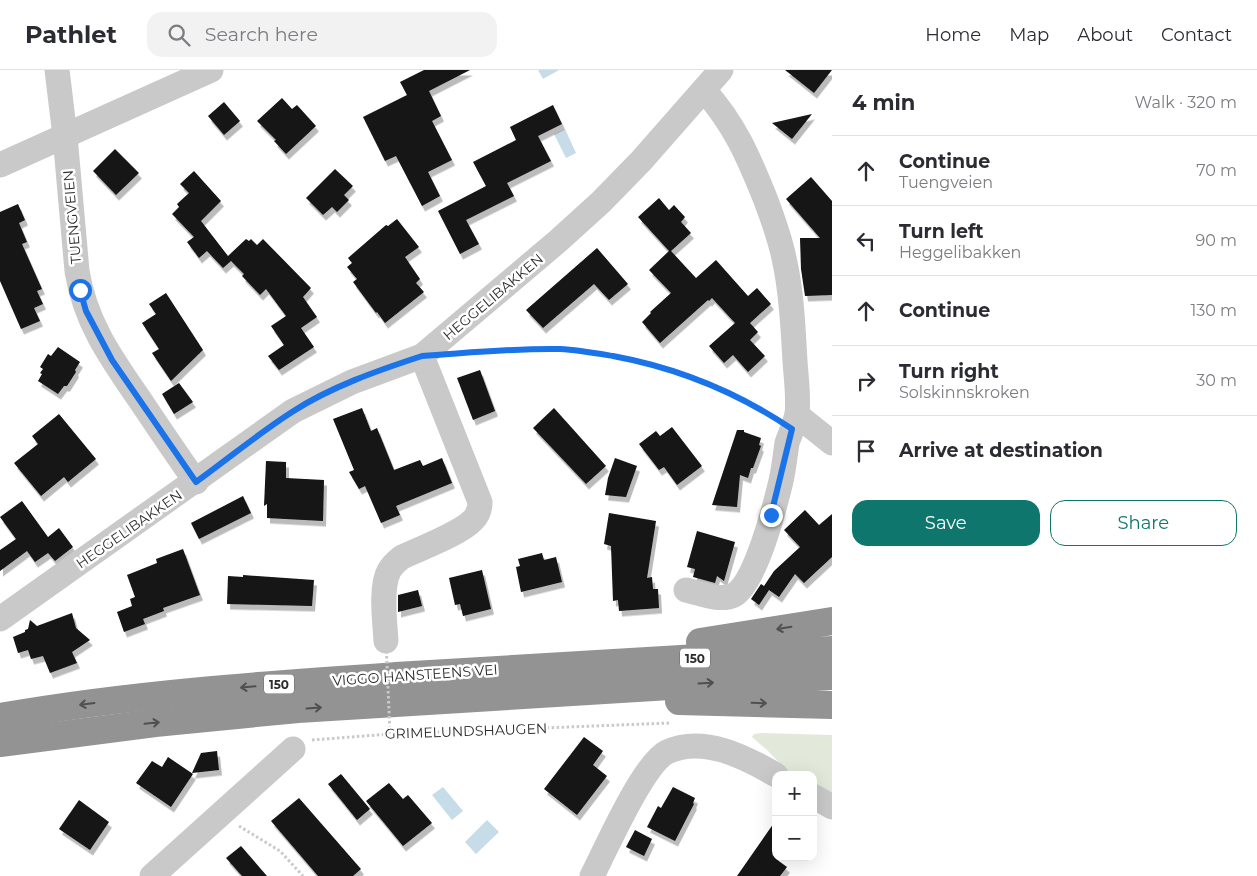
<!DOCTYPE html>
<meta charset="utf-8">
<style>
:root{--surface:#fff;--page:#f2f2f3;--text:#2b2b33;--muted:#7c7c81;--line:#e1e1e2;--accent:#0f766e}
body{margin:0;font-family:Montserrat,sans-serif;background:var(--page);color:var(--text)}
.controls{position:absolute;right:15px;bottom:15px;display:grid;overflow:hidden;border-radius:10px;box-shadow:0 5px 20px #0002}
.controls button{width:45px;height:45px;display:grid;place-items:center;padding:0;border:0;border-bottom:1px solid var(--line);background:var(--surface);color:var(--text);font:25px sans-serif}
.stop{position:absolute;width:15px;height:15px;margin:-11px;border:4px solid #1a73e8;border-radius:50%;background:#fff}
.stop.end{background:#1a73e8;border-color:#fff;box-shadow:0 1px 5px #0008}
.list{margin:0;padding:0;list-style:none}
h2{display:flex;justify-content:space-between;align-items:center;height:65px;margin:0;padding:0 20px;font-size:21px}
h2 small{font-size:16px;font-weight:400;color:var(--muted)}
.list li{display:grid;grid-template-columns:32px 1fr auto;gap:15px;align-items:center;box-sizing:border-box;height:70px;padding:0 20px;border-top:1px solid var(--line)}
.list b{display:block;font-size:19px;white-space:nowrap}
.list p{margin:0;font-size:16px;white-space:nowrap;color:var(--muted)}
.list em{font-size:16px;font-style:normal;color:var(--muted)}
.actions{display:flex;gap:10px;padding:15px 20px}
.actions a{flex:1;padding:11px 0;border:1px solid var(--accent);border-radius:15px;text-align:center;font-size:18px;color:var(--accent)}
.actions .main{background:var(--accent);color:#fff}
.icon{flex:none;width:28px;height:28px;fill:none;stroke:currentColor;stroke-width:2;stroke-linecap:round;stroke-linejoin:round}
.map{position:relative;flex:none;width:832px;height:806px;overflow:hidden}
header{display:flex;align-items:center;gap:30px;box-sizing:border-box;height:70px;padding:0 25px;background:var(--surface);border-bottom:1px solid var(--line)}
header strong{font-size:24px}
nav{display:flex;gap:28px;margin-inline-start:auto;font-size:18px}
.search{width:350px;height:45px;background:var(--page);display:flex;align-items:center;gap:12px;box-sizing:border-box;padding:0 18px;border-radius:15px;color:var(--muted);font-size:19px}
main{display:flex}
aside{flex:1;background:var(--surface)}
.map>svg:first-child{display:block}
.green{fill:#e2e9da}
.water{fill:#c6dce8}
.building{fill:#131313;filter:url(#shadow)}
.lines{fill:none;stroke-linecap:round;stroke-linejoin:round}
.path{stroke:#c9c9c9;stroke-width:3;stroke-dasharray:2.5 2.5;stroke-linecap:butt}
.minor{stroke:#c9c9c9;stroke-width:25}
.highway{stroke:#939393;stroke-width:28}
.path-bridge{stroke:#c9c9c9;stroke-width:3;stroke-dasharray:2.5 2.5;stroke-linecap:butt}
.oneway{stroke:#505050}
.route{stroke:#1a73e8;stroke-width:6}
.labels{text-anchor:middle;dominant-baseline:central;stroke-width:5;stroke-linejoin:round;paint-order:stroke}
.shield{fill:#fff;stroke:#6b6b6b;stroke-width:1}
.shield-label{font-size:12px;font-weight:bold;fill:#2c2c2c}
.street-label{font-size:14px;fill:#2c2c2c;stroke:#fff}
</style>
<header>
<strong>Pathlet</strong>
<div class="search"><svg class="icon" aria-label="search" viewBox="0 0 24 24"><circle cx="10" cy="10" r="6"/><path d="M15 15l6 6"/></svg>Search here</div>
<nav><a>Home</a><a>Map</a><a>About</a><a>Contact</a></nav>
</header>
<main>
<div class="map">
<svg width="832" height="806" viewBox="0 0 832 806">
<defs>
<filter id="shadow"><feDropShadow dx="3" dy="5.5" stdDeviation="0" flood-color="#0004"/></filter>
</defs>
<rect width="100%" height="100%" fill="#fff"/>
<path class="green" d="M761,663l71,2v63l-19,-11v-12h-19l-6,-3 -20,-21 -16,-14 2,-3z"/>
<g class="water">
<path d="M538,0h21l-16,9z"/>
<path d="M565,59l11,24 -10,5 -12,-24z"/>
<path d="M443,717l20,24 -11,9 -20,-25z"/>
<path d="M487,750l12,12 -23,22 -11,-12z"/>
</g>
<g class="building">
<path d="M424,0h46l-41,21 12,25 -9,5 20,39 -24,12 12,24 -18,10 -26,-50 -11,5 -22,-44 44,-22 -7,-13z"/>
<path d="M785,0h47l-18,23z"/>
<path d="M282,28l10,11 5,-4 19,21 -30,28 -12,-13 2,-1 -19,-19z"/>
<path d="M224,32l16,19 -16,14 -16,-19z"/>
<path d="M553,35l9,19 -24,12 13,25 -44,22 7,13 -48,24 13,24 -19,10 -22,-43 48,-25 -13,-24 43,-22 -6,-13z"/>
<path d="M812,44l-20,25 -20,-16z"/>
<path d="M115,79l24,24 -23,22 -23,-24z"/>
<path d="M335,99l18,17 -9,9 5,5 -12,12 -5,-5 -9,8 -17,-17z"/>
<path d="M194,101l27,30 -20,20 27,35 18,-17 3,2 2,-2 6,6 6,-6 48,49 -8,9 14,20 -16,11 13,19 -35,23 -11,-14 16,-11 -13,-19 15,-10 -20,-27 -6,6 -18,-19 2,-2 -13,-13 -8,7 -16,-17 -8,7 -12,-16 7,-5 -22,-23 7,-7 -2,-3 12,-11 -9,-9z"/>
<path d="M811,107l21,24v94l-27,1 -4,-27 -1,-31h20l-34,-39z"/>
<path d="M659,128l10,12 5,-5 11,12 -4,5 10,11 -20,18 25,27 20,-18 32,36 9,-8 14,16 -21,19 8,9 -8,8 15,16 -17,16 -15,-17 -9,8 -15,-17 26,-23 -23,-25 -3,3 -1,-1 -48,43 -18,-21 9,-9 -1,-1 21,-19 -22,-23 20,-19 -31,-34z"/>
<path d="M18,134l7,16 -6,3 8,19 -5,2 20,45 -5,2 6,13 -9,4 6,13 -19,8 -21,-48v-69z"/>
<path d="M397,149l22,28 -14,10 15,22 -4,4 8,9 -39,31 -8,-11 -1,1 -23,-31 4,-3 -10,-12 5,-4 -4,-5 38,-33 2,1z"/>
<path d="M597,178l31,36 -19,16 -15,-16 -51,44 -17,-18z"/>
<path d="M166,223l37,57 -32,31 -19,-28 7,-4 -17,-26 14,-9 -7,-10z"/>
<path d="M58,277l22,15 -5,8 1,2 -9,14h-3l-6,8 -20,-13 4,-7 -2,-1 3,-4 -3,-2 8,-13 3,2z"/>
<path d="M480,300l15,41 -22,9 -16,-42z"/>
<path d="M179,313l14,19 -19,12 -12,-20z"/>
<path d="M362,338l9,23 6,-3 17,42 26,-10 3,6 19,-8 10,25 -56,23 4,9 -19,8 -16,-37 -6,3 -10,-17 5,-2 -21,-51z"/>
<path d="M554,338l52,58 -20,18 -53,-56z"/>
<path d="M59,344l37,45 -28,23 -4,-5 -23,19 -27,-33 24,-19 -6,-8z"/>
<path d="M672,357l30,39 -25,19 -13,-18 -5,3 -20,-26 17,-13 4,5z"/>
<path d="M737,360h7v2l17,6 -2,7 2,1 -8,22h-2l-3,10 -8,-3 -3,32 -25,-2z"/>
<path d="M615,388l22,8 -11,31 -21,-2 3,-17z"/>
<path d="M266,391l20,1v16l38,2 -1,41 -56,-3v-14l-3,2z"/>
<path d="M243,426l8,17 -52,26 -8,-16z"/>
<path d="M22,431l26,36 11,-9 14,19 -18,14 -7,-8 -13,9 -8,-11 -27,20v-21l16,-11 -16,-22z"/>
<path d="M805,440l14,15 13,-11v43l-28,26 -9,-9 -16,23 -10,-7 -10,15 -8,-6 10,-15 3,2 10,-15 26,-24 -16,-17z"/>
<path d="M609,443l47,8 -9,57 5,-1 1,12h5l1,19 -40,3 -1,-11 -5,1 -2,-55 -7,-2z"/>
<path d="M697,461l38,11 -11,39 -7,-5 -2,7 -22,-6 2,-8 -8,-2z"/>
<path d="M183,479l17,46 -37,13 1,3 -21,8 2,5 -21,8 -7,-20 15,-6 -2,-7 5,-2 -8,-22 30,-12 -1,-4z"/>
<path d="M542,483l2,7 12,-3 6,25 -41,10 -5,-25 4,-1 -2,-7z"/>
<path d="M482,500l9,39 -28,7 -3,-12 -5,1 -6,-27z"/>
<path d="M243,505l71,5 -2,26 -85,-2 1,-28 15,1z"/>
<path d="M418,520l4,16 -24,6v-17z"/>
<path d="M72,543l4,15 14,12 -18,12 5,11 -27,10 -7,-17 -12,3 -3,-9 -10,3 -5,-16 12,-5v-2l3,-1 2,-9 7,6z"/>
<path d="M584,667l19,14 -10,14 14,11 -30,39 -33,-26z"/>
<path d="M217,681l2,19 -27,3 9,-20z"/>
<path d="M168,687l25,17 -22,33 -35,-24 16,-22 10,6z"/>
<path d="M341,704l29,35 -13,11 -29,-36z"/>
<path d="M389,713l14,16 5,-4 24,28 -29,23 -37,-45z"/>
<path d="M673,717l22,11 -2,5 1,1 -19,37 -28,-14 11,-21 3,2z"/>
<path d="M299,728l62,71 -8,7h-35l-47,-55z"/>
<path d="M79,730l30,22 -19,28 -31,-21z"/>
<path d="M776,750v39l11,8 -7,9h-43z"/>
<path d="M635,760l17,9 -8,17 -18,-9z"/>
<path d="M241,776l26,30h-25l-16,-18z"/>
</g>
<g class="lines">
<g class="path">
<path d="M460,284c34,-2 68,-7 102,-5 69,4 154,28 211,68"/>
<path d="M312,670l78,-6 280,-11"/>
<path d="M239,756l41,25 23,25"/>
</g>
<g class="minor">
<path d="M57,0l8,66 12,135c8,51 34,87 63,129 18,27 37,55 56,82"/>
<path d="M0,95l211,-95"/>
<path d="M797,345l35,28"/>
<path d="M686,520c14,3 34,12 48,5 22,-13 41,-89 47,-114 3,-13 4,-25 6,-38 3,-9 8,-19 10,-29 2,-17 -1,-36 -2,-53 -2,-32 -3,-66 -10,-98 -4,-22 -12,-44 -20,-65 -17,-42 -30,-73 -61,-108"/>
<path d="M0,549l293,-208 59,-29 70,-26 136,-115 43,-39 40,-41 80,-91"/>
<path d="M386,571c-1,-18 -6,-54 3,-70 3,-6 8,-10 13,-14 19,-9 58,-23 71,-37 5,-5 7,-11 7,-18l-58,-146"/>
<path d="M813,726l19,11"/>
<path d="M152,806l141,-127"/>
<path d="M592,806c14,-27 51,-112 75,-124 36,-17 78,5 109,23"/>
</g>
<g class="highway">
<path d="M700,572l132,-21"/>
<path d="M679,631l153,4"/>
<path d="M0,647c131,-23 264,-32 396,-41 146,-10 291,-18 436,-26"/>
<path d="M0,673l155,-20 143,-14 534,-33"/>
</g>
<path class="path-bridge" d="M386,571l4,93"/>
</g>
<defs><path id="oneway-shaft" d="M-6 0H5M1.5-3L5.5 0L1.5 3" fill="none" stroke-width="1.6" stroke-linecap="round" stroke-linejoin="round" transform="scale(1.25)"/></defs>
<g class="oneway">
<use href="#oneway-shaft" transform="translate(784 558) rotate(171)"/>
<use href="#oneway-shaft" transform="translate(706 613) rotate(-3)"/>
<use href="#oneway-shaft" transform="translate(248 617) rotate(175)"/>
<use href="#oneway-shaft" transform="translate(759 633) rotate(2)"/>
<use href="#oneway-shaft" transform="translate(87 634) rotate(173)"/>
<use href="#oneway-shaft" transform="translate(314 638) rotate(-4)"/>
<use href="#oneway-shaft" transform="translate(152 653) rotate(-6)"/>
</g>
<g class="lines">
<path class="route" d="M80,220l6,21 26,49 84,122c32,-23 63,-49 96,-70 38,-25 87,-42 130,-56 46,-3 92,-8 138,-7 18,1 35,4 53,7 65,12 124,36 179,73l-21,86"/>
</g>
<g class="labels">
<g class="shield">
<rect x="680" y="578.5" width="30" height="19" rx="4"/>
<rect x="264" y="604.5" width="30" height="19" rx="4"/>
</g>
<g class="shield-label">
<text x="695" y="588">150</text>
<text x="279" y="614">150</text>
</g>
<g class="street-label">
<text transform="translate(72 147) rotate(-95)">TUENGVEIEN</text>
<text transform="translate(493 227) rotate(-40)">HEGGELIBAKKEN</text>
<text transform="translate(129 459) rotate(-35)">HEGGELIBAKKEN</text>
<text transform="translate(415 605) rotate(-4)">VIGGO HANSTEENS VEI</text>
<text transform="translate(466 661) rotate(-2)">GRIMELUNDSHAUGEN</text>
</g>
</g>
</svg>
<div class="controls">
<button>+</button>
<button>−</button>
</div>
<div class="stop" style="left:80px;top:220px"></div>
<div class="stop end" style="left:771px;top:445px"></div>
</div>
<aside>
<h2>4 min<small>Walk · 320 m</small></h2>
<ul class="list">
<li><svg class="icon" aria-label="ahead" viewBox="0 0 24 24"><path d="M12 20V5M6 11l6-6 6 6"/></svg><div><b>Continue</b><p>Tuengveien</p></div><em>70 m</em></li>
<li><svg class="icon" aria-label="left" viewBox="0 0 24 24"><path d="M17 20v-9H6M10 6l-5 5 5 5"/></svg><div><b>Turn left</b><p>Heggelibakken</p></div><em>90 m</em></li>
<li><svg class="icon" aria-label="ahead" viewBox="0 0 24 24"><path d="M12 20V5M6 11l6-6 6 6"/></svg><div><b>Continue</b></div><em>130 m</em></li>
<li><svg class="icon" aria-label="right" viewBox="0 0 24 24"><path d="M7 20v-9h11M14 6l5 5-5 5"/></svg><div><b>Turn right</b><p>Solskinnskroken</p></div><em>30 m</em></li>
<li><svg class="icon" aria-label="arrive" viewBox="0 0 24 24"><path d="M6 21V4h12l-3 4 3 4H6"/></svg><div><b>Arrive at destination</b></div></li>
</ul>
<div class="actions"><a class="main">Save</a><a>Share</a></div>
</aside>
</main>
